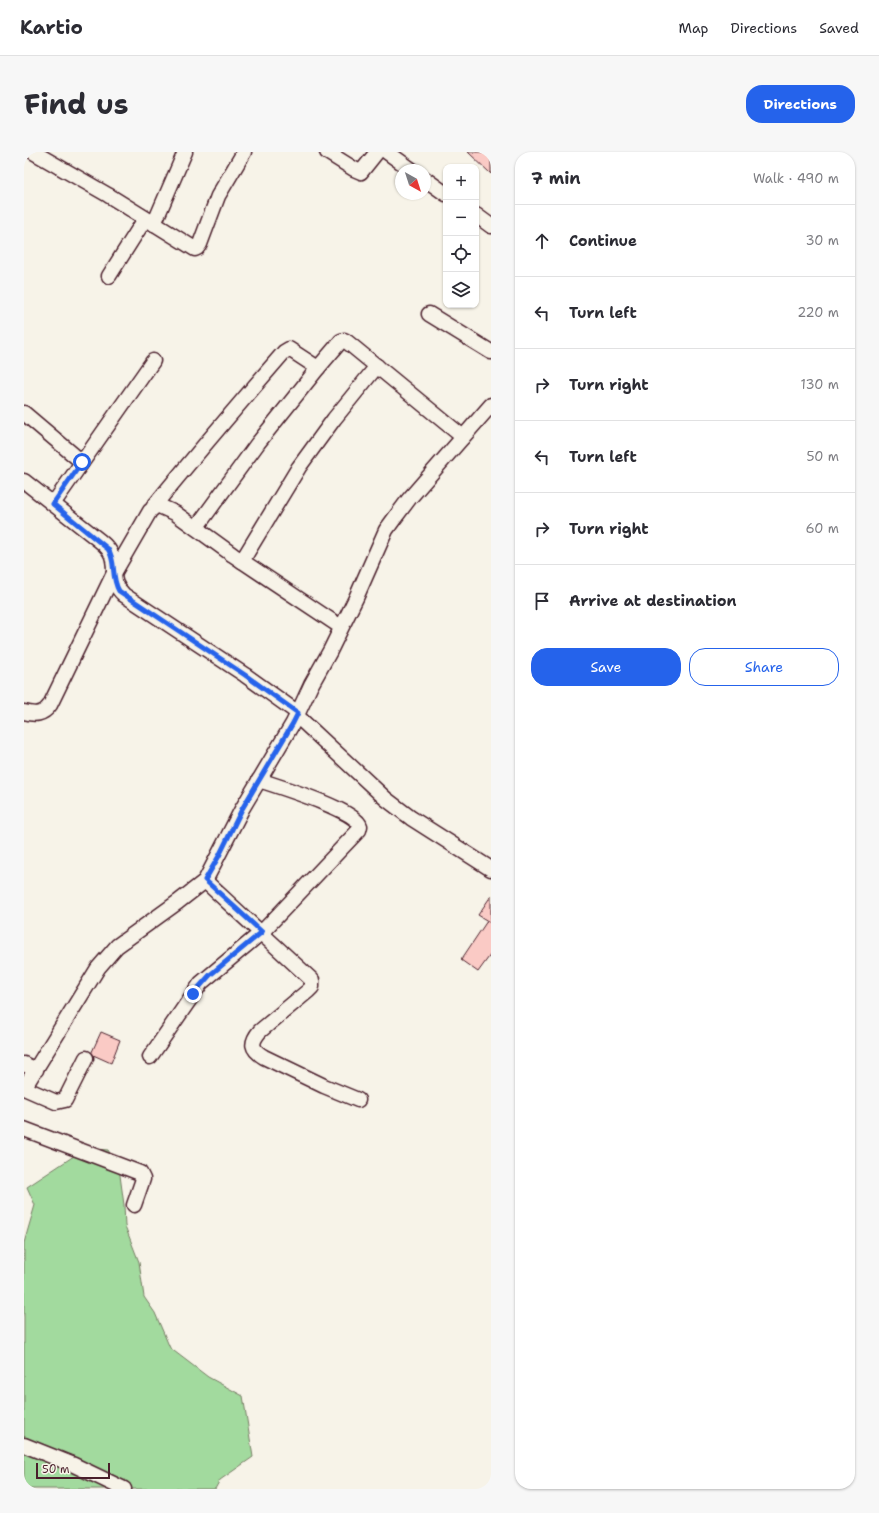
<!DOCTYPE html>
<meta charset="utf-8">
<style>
:root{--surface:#fff;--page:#f7f7f7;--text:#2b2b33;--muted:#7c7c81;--line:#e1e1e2;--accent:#2563eb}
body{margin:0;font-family:"Shantell Sans",sans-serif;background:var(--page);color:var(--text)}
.controls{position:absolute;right:12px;top:12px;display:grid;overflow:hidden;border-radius:8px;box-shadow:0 1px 3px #0004}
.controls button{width:36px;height:36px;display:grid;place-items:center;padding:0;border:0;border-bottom:1px solid var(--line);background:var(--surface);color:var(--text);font:20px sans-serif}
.compass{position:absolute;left:371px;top:12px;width:36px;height:36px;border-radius:50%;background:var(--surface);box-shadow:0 1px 3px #0004;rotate:141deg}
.scale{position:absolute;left:12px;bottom:10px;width:74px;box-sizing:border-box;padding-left:4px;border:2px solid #4a1f2b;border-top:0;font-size:11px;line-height:14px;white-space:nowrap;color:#4a1f2b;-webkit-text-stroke:3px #f7f3e8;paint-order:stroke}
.stop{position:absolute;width:12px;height:12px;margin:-9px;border:3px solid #2563eb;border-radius:50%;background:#fff}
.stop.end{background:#2563eb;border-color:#fff;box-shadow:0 1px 4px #0008}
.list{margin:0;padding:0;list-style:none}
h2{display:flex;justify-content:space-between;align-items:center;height:52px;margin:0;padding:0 16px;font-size:17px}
h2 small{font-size:13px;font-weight:400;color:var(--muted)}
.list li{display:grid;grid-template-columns:26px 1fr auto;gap:12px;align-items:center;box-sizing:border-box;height:72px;padding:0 16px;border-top:1px solid var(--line)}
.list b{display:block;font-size:15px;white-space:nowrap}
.list em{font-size:13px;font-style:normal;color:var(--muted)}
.actions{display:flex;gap:8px;padding:12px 16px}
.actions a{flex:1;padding:9px 0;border:1px solid var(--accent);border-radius:16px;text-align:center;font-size:14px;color:var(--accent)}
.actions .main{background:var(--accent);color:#fff}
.icon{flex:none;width:22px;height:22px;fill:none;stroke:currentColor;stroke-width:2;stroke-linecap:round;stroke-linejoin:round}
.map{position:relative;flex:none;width:467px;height:1337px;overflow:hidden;border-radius:16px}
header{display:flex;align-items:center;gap:24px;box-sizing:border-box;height:56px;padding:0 20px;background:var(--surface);border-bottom:1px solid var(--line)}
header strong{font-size:19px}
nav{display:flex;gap:22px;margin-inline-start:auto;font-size:14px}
.intro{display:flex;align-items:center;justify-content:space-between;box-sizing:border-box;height:96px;padding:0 24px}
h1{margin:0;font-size:28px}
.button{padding:10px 18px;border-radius:16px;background:var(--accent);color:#fff;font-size:14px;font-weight:700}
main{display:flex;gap:24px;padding:0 24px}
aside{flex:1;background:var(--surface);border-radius:16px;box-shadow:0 1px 3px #0004}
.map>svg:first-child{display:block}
.green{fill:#a2da9e;stroke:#767c64}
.building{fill:#facac5;stroke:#4a1f2b}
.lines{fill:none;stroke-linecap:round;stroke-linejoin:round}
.minor-casing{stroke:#4a1f2b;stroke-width:17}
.minor{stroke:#f7f3e8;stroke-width:14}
.route{stroke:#2563eb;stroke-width:5}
</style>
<header>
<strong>Kartio</strong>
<nav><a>Map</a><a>Directions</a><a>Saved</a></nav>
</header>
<div class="intro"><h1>Find us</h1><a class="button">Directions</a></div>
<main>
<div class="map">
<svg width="467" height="1337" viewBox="0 0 467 1337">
<rect width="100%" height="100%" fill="#f7f3e8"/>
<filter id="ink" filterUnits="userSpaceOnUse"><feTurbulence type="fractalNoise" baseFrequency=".025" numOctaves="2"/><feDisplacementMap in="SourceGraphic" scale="8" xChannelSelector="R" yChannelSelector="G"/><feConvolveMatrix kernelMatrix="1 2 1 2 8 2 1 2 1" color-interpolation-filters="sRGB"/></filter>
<g filter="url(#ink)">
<path class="green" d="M62,996l22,2 11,18 5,37 1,21 14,36 5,35 11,16 15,35 38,29 35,19 10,61 -33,23 -5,9h-191v-246l11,-38 -8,-18z"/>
<g class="building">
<path d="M444,0h23v22z"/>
<path d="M467,744v27l-13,-8z"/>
<path d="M463,769l4,2v31l-13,18 -17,-12z"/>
<path d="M77,880l19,8 -9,23 -20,-9z"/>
</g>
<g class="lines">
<g class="minor-casing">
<g id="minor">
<path d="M9,0l75,43 87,54 2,-1 3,-4 18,-48 26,-44"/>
<path d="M303,0l27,17 7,3 16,-20"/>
<path d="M363,0l25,18"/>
<path d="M401,27l21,15"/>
<path d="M452,63l15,11"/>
<path d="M130,72l31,-72"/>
<path d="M85,124l36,-57"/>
<path d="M405,162l62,38"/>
<path d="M0,261l58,49"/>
<path d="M0,329l76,60c5,4 10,9 12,15 5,16 -3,25 12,39l121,80 53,38 -5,10 -51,86 -37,72 -27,21 -61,44 -19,22 -74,120"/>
<path d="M29,352l100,-143"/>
<path d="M130,354c42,-52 86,-103 130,-154l5,-3 29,19 23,-27 3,-1 2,1 117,96"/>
<path d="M172,376l62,-85 60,-75"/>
<path d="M218,409l57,-94 35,-48 43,-53"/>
<path d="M0,560c11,3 19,3 26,-7l63,-130 37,-64 7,-6 18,8 58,42 108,72"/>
<path d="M274,561l13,-28 19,-34 26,-53 30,-68 8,-11 15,-20 82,-94"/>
<path d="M273,564l89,83 25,19 80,51"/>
<path d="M181,729l107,99v7l-4,4 -48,40c-10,12 -9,18 4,26l60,29 34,14"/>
<path d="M126,905l51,-74 61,-51 97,-102 1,-4c-4,-16 -83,-40 -101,-46"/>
<path d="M0,912l12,6"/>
<path d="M0,936l32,14 9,-2 21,-42"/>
<path d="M0,977l116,44 3,6 -9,26"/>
<path d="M0,1293l50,20 50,24"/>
</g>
</g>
<use href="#minor" class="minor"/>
</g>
</g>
<g class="lines" filter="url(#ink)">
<path class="route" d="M58,310l-29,42 55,45c9,14 2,26 11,42l126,84 53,38 -5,10 -51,86 -23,47 -14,24 57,52 -52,43 -17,19"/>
</g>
</svg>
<div class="controls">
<button>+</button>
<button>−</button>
<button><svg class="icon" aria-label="locate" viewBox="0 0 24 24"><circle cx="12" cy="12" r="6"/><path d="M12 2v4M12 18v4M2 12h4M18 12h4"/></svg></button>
<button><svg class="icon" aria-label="layers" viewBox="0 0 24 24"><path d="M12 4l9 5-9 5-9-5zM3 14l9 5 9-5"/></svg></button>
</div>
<svg class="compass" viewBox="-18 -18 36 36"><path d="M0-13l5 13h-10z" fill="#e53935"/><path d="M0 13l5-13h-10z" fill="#7c7c81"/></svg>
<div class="scale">50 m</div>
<div class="stop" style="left:58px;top:310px"></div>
<div class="stop end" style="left:169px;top:842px"></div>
</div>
<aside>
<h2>7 min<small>Walk · 490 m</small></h2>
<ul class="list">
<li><svg class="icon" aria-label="ahead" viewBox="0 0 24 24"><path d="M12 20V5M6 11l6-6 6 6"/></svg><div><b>Continue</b></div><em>30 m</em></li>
<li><svg class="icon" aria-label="left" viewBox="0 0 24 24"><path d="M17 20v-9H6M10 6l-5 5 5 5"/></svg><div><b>Turn left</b></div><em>220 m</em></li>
<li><svg class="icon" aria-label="right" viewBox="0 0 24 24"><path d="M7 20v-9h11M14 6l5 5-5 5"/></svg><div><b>Turn right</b></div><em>130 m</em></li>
<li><svg class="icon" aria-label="left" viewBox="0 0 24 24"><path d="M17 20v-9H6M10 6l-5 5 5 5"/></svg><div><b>Turn left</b></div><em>50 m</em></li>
<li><svg class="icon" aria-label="right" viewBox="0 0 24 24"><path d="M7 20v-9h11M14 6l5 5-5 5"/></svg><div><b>Turn right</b></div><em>60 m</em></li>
<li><svg class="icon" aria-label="arrive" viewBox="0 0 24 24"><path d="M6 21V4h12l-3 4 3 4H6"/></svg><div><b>Arrive at destination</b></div></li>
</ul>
<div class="actions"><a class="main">Save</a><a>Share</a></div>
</aside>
</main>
